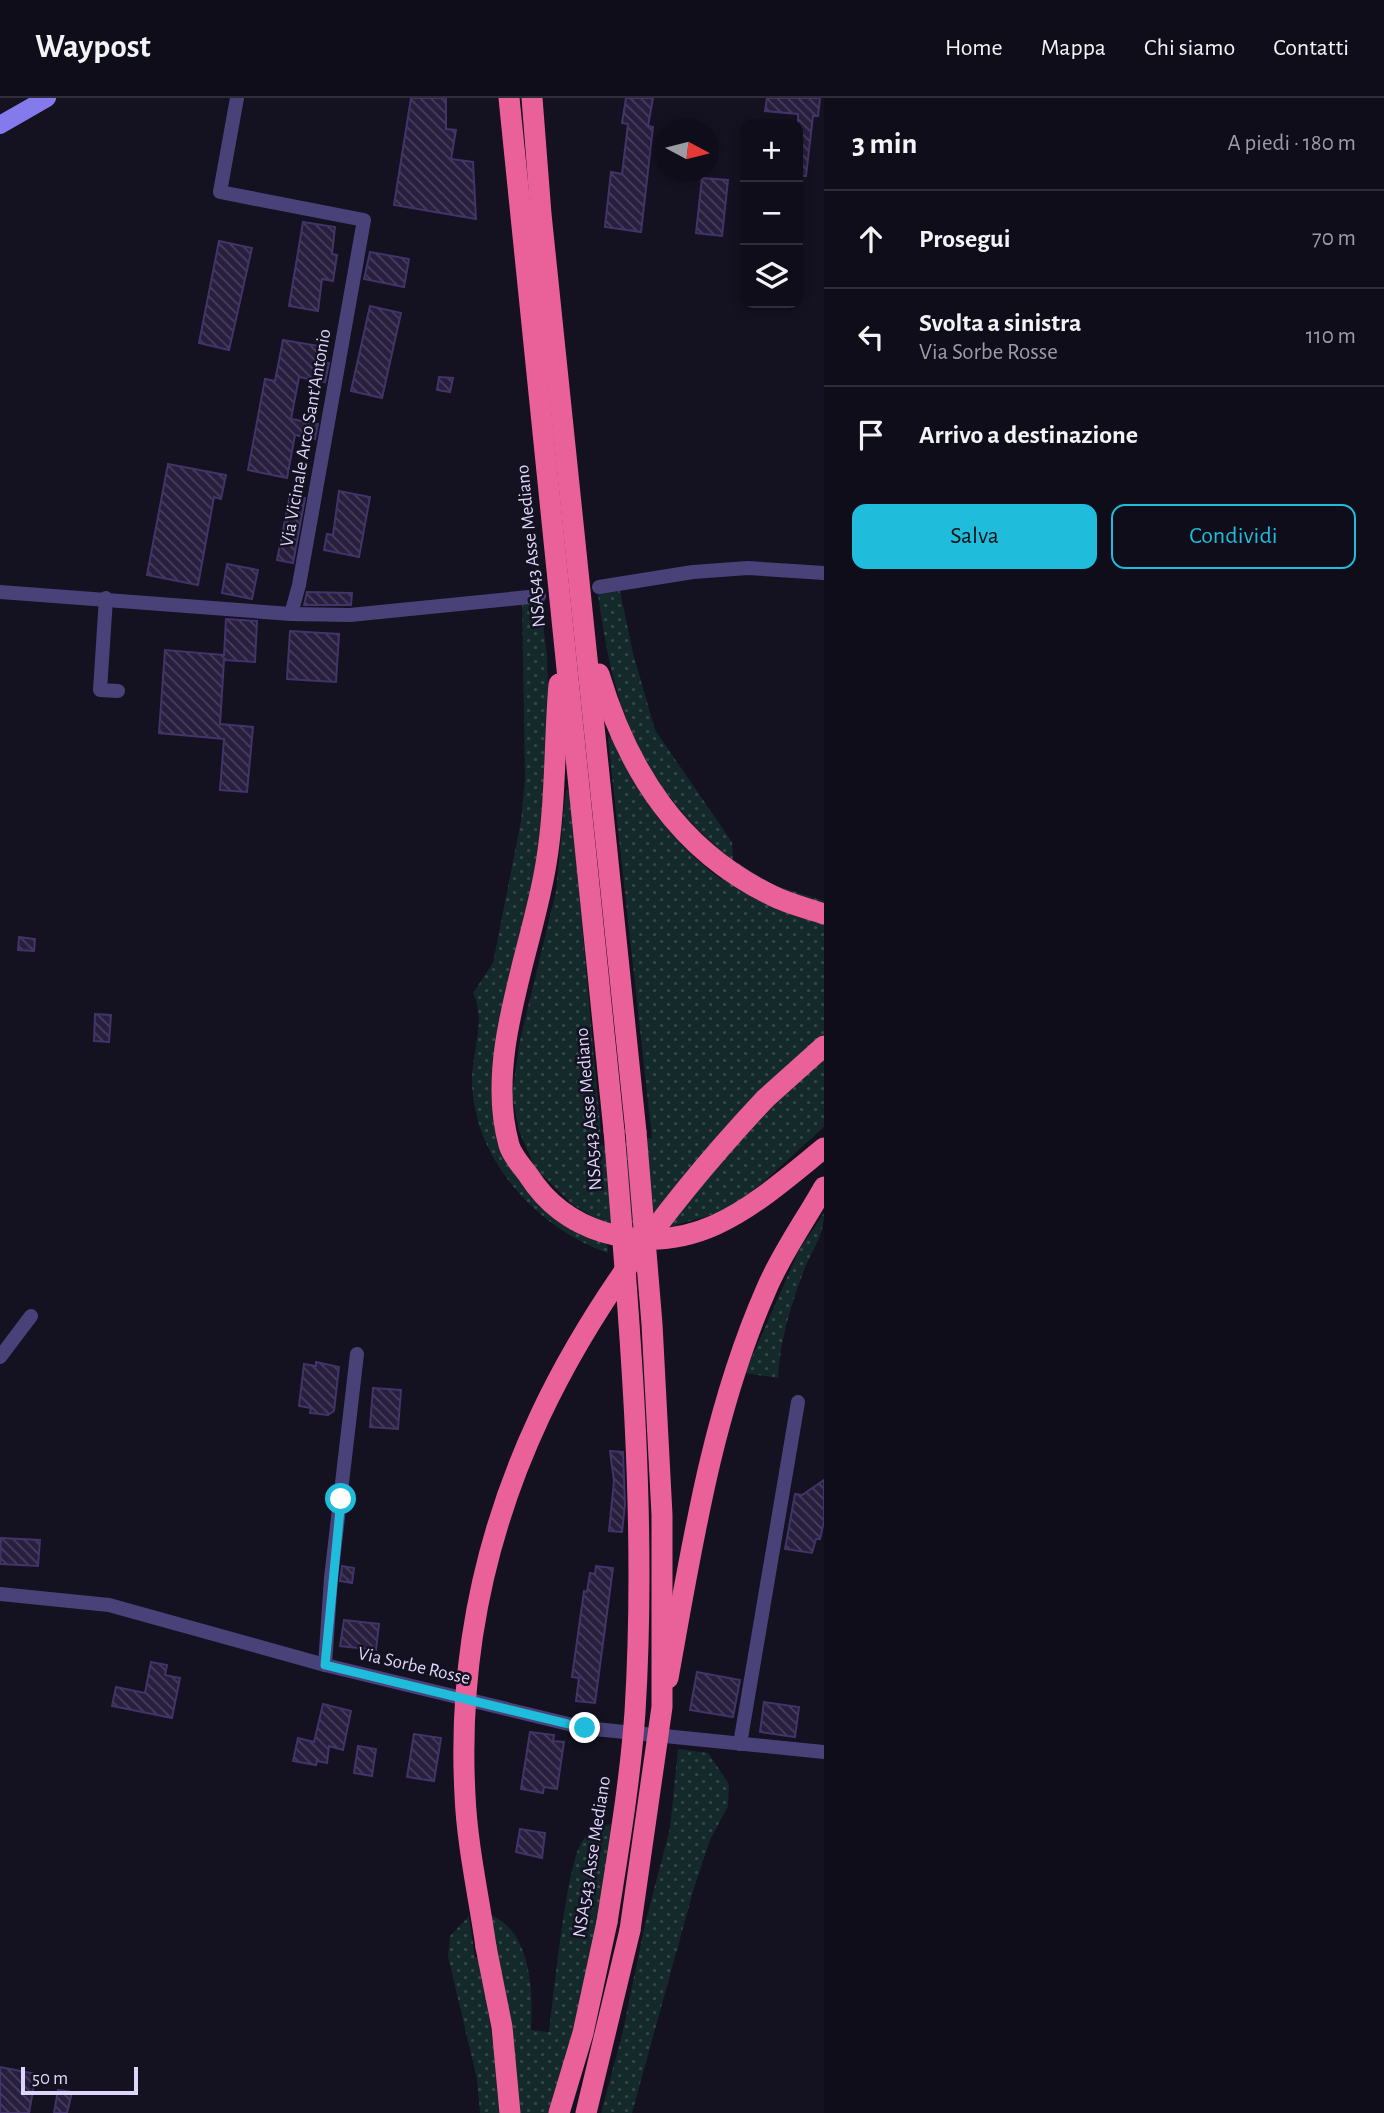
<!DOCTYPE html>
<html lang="it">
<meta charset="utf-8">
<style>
:root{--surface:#0f0d19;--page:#181622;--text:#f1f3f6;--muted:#9b9ca2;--line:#2f2d38;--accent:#1fbcdc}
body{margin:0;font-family:"Alegreya Sans",sans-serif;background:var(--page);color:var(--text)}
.controls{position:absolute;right:21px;top:21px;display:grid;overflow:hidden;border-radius:14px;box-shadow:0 4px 10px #0003}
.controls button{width:63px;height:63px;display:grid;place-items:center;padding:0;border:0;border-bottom:2px solid var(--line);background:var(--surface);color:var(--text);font:35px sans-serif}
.compass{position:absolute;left:656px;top:21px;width:63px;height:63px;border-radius:50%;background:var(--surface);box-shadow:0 4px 10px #0003;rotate:97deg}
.scale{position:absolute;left:21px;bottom:18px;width:117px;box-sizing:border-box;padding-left:7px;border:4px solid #ddd6f9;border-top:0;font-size:19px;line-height:24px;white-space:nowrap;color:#ddd6f9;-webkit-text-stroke:5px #141121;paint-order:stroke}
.stop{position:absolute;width:21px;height:21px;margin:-16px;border:5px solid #1fbcdc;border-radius:50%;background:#fff}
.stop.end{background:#1fbcdc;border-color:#fff;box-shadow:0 2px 7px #0008}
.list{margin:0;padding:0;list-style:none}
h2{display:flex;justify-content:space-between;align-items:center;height:91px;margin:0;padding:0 28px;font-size:30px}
h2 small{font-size:23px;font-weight:400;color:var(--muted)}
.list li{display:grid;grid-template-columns:46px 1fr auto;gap:21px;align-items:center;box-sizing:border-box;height:98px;padding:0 28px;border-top:2px solid var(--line)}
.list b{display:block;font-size:26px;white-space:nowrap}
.list p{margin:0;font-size:23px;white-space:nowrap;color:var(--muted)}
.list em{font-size:23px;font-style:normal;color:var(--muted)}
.actions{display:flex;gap:14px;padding:21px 28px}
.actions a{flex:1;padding:16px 0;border:2px solid var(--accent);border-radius:14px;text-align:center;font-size:24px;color:var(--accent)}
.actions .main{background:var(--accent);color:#111}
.icon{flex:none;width:38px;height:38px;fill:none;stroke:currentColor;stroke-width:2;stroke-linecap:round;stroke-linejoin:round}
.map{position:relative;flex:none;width:824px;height:2015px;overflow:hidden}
header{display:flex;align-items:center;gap:42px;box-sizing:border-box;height:98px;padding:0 35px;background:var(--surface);border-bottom:2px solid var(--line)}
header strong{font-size:33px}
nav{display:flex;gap:38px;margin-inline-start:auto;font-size:24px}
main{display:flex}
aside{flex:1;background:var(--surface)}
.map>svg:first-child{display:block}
.grass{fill:url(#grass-dots)}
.building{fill:url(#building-back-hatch);stroke:#423468;stroke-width:2}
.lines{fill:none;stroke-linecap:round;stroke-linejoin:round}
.street{stroke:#484279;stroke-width:14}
.secondary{stroke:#857aec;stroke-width:18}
.highway{stroke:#e96198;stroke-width:21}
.highway-bridge{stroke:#e96198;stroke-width:21}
.route{stroke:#1fbcdc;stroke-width:9}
.labels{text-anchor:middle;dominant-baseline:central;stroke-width:5;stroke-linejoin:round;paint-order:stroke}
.street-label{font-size:19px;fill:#ddd6f9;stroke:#141121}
</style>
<header>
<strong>Waypost</strong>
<nav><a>Home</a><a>Mappa</a><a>Chi siamo</a><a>Contatti</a></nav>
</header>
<main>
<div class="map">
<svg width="824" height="2015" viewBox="0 0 824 2015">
<defs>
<pattern id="grass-dots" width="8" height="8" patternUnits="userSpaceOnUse" patternTransform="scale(1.75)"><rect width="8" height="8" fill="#14292a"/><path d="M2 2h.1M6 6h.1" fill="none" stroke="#36474a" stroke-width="1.8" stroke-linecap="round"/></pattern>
<pattern id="building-back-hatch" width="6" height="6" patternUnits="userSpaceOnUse" patternTransform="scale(1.75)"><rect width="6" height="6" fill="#281f3f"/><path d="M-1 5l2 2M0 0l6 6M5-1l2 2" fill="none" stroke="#473f5c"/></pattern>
</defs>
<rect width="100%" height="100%" fill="#141121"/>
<g class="grass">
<path d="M620,493l13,62 22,77 77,112 1,18 41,25 50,16v226l-64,58 -35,26 -63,18 -55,-4 -34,-20 -38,-37 -16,-37 -7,-36 8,-55 36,-149 10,-101h4l32,356 50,-8 -44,-399 2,-5c27,59 58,106 111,145l12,-18c-94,-78 -119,-149 -135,-267z"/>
<path d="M540,501l7,57 2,60 -6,115 -49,234 -2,22 4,34 8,26 103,94 1,12c-72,-25 -137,-96 -136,-176 1,-29 14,-57 1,-84l20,-30 28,-142 4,-42 -3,-178z"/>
<path d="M824,1115c0,24 -13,38 -21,60 -13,34 -23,69 -25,105l-33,-5 55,-125z"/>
<path d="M678,1651l30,4 21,31 -1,22 -18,34 -16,48 -62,225h-31l21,-78 23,-111 25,-96z"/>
<path d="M611,1726l-10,90 -47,199h-36l-27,-198c41,18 42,77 40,115l18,2c5,-35 17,-170 34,-192 7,-9 17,-14 28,-16z"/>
<path d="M469,1818l6,41h5l23,156h-23l-3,-34 -29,-123 2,-20z"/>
</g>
<g class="building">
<path d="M411,0h35v31l10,1 -5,29 22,3 3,57 -82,-14z"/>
<path d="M626,0h27l-5,28 5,1 -12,105 -36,-5 6,-55 11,2 6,-50 -6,-1z"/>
<path d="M767,0h53l-2,18h-5l-7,60h-8v-62l-33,-3z"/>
<path d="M702,80l26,2 -6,56 -26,-3z"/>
<path d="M303,124l32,5 -3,27 5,1 -4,26 -11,-2 -4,32 -29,-5z"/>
<path d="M219,143l33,7 -23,102 -30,-7z"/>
<path d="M370,154l39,7 -5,28 -40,-8z"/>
<path d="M370,208l31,7 -19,85 -31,-7z"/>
<path d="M283,242l36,6 -2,15 12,2 -4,19 -26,-5 -8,42 27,5 -3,15 -20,-4 -8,43 -39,-8 17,-91 10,2z"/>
<path d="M439,279l14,1 -3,14 -13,-2z"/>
<path d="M168,366l58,11 -5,24 -7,-2 -16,88 -51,-10z"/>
<path d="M339,393l31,6 -11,60 -35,-7 3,-16 6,1z"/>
<path d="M290,397l15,3 -12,65 -16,-3z"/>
<path d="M227,466l31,6 -6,29 -30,-6z"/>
<path d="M307,494l45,1 -1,12h-47z"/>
<path d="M226,521l31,2 -2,41 -31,-2 -4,64 33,3 -6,65 -27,-2 4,-51 -65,-6 6,-83 59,5z"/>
<path d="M290,533l49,3 -3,48 -49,-3z"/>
<path d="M19,839l16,2 -1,12 -16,-1z"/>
<path d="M95,916l16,1 -2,27 -15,-1z"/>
<path d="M316,1264l23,5 -5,44 -6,4 -18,-2 1,-5 -12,-2 5,-42 12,2z"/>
<path d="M373,1290l28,2 -3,39 -28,-2z"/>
<path d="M610,1353l13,1 2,53 -3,27 -13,-1 5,-50z"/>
<path d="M824,1382v41l-4,18h-4l-4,14 -27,-4 10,-55 7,1z"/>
<path d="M1,1440l39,2 -2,26 -38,-2z"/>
<path d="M342,1468l12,2 -2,15 -12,-2z"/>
<path d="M596,1468l17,2 -18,135 -19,-2 3,-23 -7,-1 12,-86 3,1 3,-19 5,1z"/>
<path d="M344,1522l35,4 -3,26 -36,-4z"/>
<path d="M151,1564l16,3 -2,10 15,3 -8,40 -60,-12 4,-19 29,6z"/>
<path d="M697,1574l43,8 -7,37 -43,-7z"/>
<path d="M764,1604l35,5 -4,30 -35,-5z"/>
<path d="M323,1606l28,7 -8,39 -14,-4 -2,17 -10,-2 -1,4 -23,-4 5,-23 16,4z"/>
<path d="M530,1634l24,3 -1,6 11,1 -7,47 -13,-2 -1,6 -22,-4z"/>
<path d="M414,1636l27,4 -7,43 -27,-4z"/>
<path d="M358,1648l18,3 -4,27 -18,-3z"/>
<path d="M520,1731l25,4 -3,25 -26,-6z"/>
<path d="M0,1969l36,7 -7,39h-29z"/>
<path d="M58,1992l14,2 -5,21h-13z"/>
</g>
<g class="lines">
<g class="street">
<path d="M599,489l94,-15 55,-4 76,5"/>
<path d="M0,494l291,22 8,-29 65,-365 -144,-28 17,-94"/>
<path d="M106,500l-6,92 18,1"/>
<path d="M291,516l59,1 189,-19"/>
<path d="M0,1259l31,-41"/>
<path d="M0,1496l109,11 216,60 260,63 239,24"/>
<path d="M325,1567l6,-87 26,-224"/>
<path d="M740,1646l58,-342"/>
</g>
<path class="secondary" d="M0,27l47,-27"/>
<g class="highway">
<path d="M509,0l105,1033"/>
<path d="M532,0l9,116 95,918"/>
<path d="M599,576c29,97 80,177 174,222 16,8 34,12 51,18"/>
<path d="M559,586c-5,60 -3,120 -13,180 -14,87 -62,193 -37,281 3,11 13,21 20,31 18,28 42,46 74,56 94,28 153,-29 221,-84"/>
<path d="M765,1001l59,-53"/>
<path d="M668,1580c24,-132 44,-265 98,-388 15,-36 39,-69 58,-103"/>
<path d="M486,1849l16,80 8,86"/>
<path d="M559,2015l24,-80 24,-111"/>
<path d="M586,2015l44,-183"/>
</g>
<g class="highway-bridge">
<path d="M607,1824c11,-70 23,-139 28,-210 12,-193 -5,-388 -21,-581"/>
<path d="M630,1832l32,-223v-192l-10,-191 -16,-192"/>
<path d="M486,1849c-7,-50 -19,-102 -21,-152 -15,-280 115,-499 300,-696"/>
</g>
</g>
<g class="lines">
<path class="route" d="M341,1401l-16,166 260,63"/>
</g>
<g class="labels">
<g class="street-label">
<text transform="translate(306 340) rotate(-80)">Via Vicinale Arco Sant'Antonio</text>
<text transform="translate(531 448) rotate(-96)">NSA543 Asse Mediano</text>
<text transform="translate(589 1011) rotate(-95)">NSA543 Asse Mediano</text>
<text transform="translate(414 1568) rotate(13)">Via Sorbe Rosse</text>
<text transform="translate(592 1759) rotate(-81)">NSA543 Asse Mediano</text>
</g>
</g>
</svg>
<div class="controls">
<button>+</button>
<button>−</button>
<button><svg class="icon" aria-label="layers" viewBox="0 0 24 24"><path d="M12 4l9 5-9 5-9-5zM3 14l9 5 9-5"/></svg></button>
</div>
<svg class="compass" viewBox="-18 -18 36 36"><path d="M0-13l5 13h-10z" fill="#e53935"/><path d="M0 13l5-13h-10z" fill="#9b9ca2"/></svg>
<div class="scale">50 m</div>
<div class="stop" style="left:341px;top:1401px"></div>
<div class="stop end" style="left:585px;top:1630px"></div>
</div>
<aside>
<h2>3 min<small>A piedi · 180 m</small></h2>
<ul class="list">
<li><svg class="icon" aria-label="ahead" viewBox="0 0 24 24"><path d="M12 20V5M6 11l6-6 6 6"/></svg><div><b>Prosegui</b></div><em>70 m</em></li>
<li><svg class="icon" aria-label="left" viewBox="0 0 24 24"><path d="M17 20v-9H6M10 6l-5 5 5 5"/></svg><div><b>Svolta a sinistra</b><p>Via Sorbe Rosse</p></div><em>110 m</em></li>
<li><svg class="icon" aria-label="arrive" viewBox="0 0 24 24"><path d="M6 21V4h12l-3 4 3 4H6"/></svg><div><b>Arrivo a destinazione</b></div></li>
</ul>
<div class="actions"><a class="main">Salva</a><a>Condividi</a></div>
</aside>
</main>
